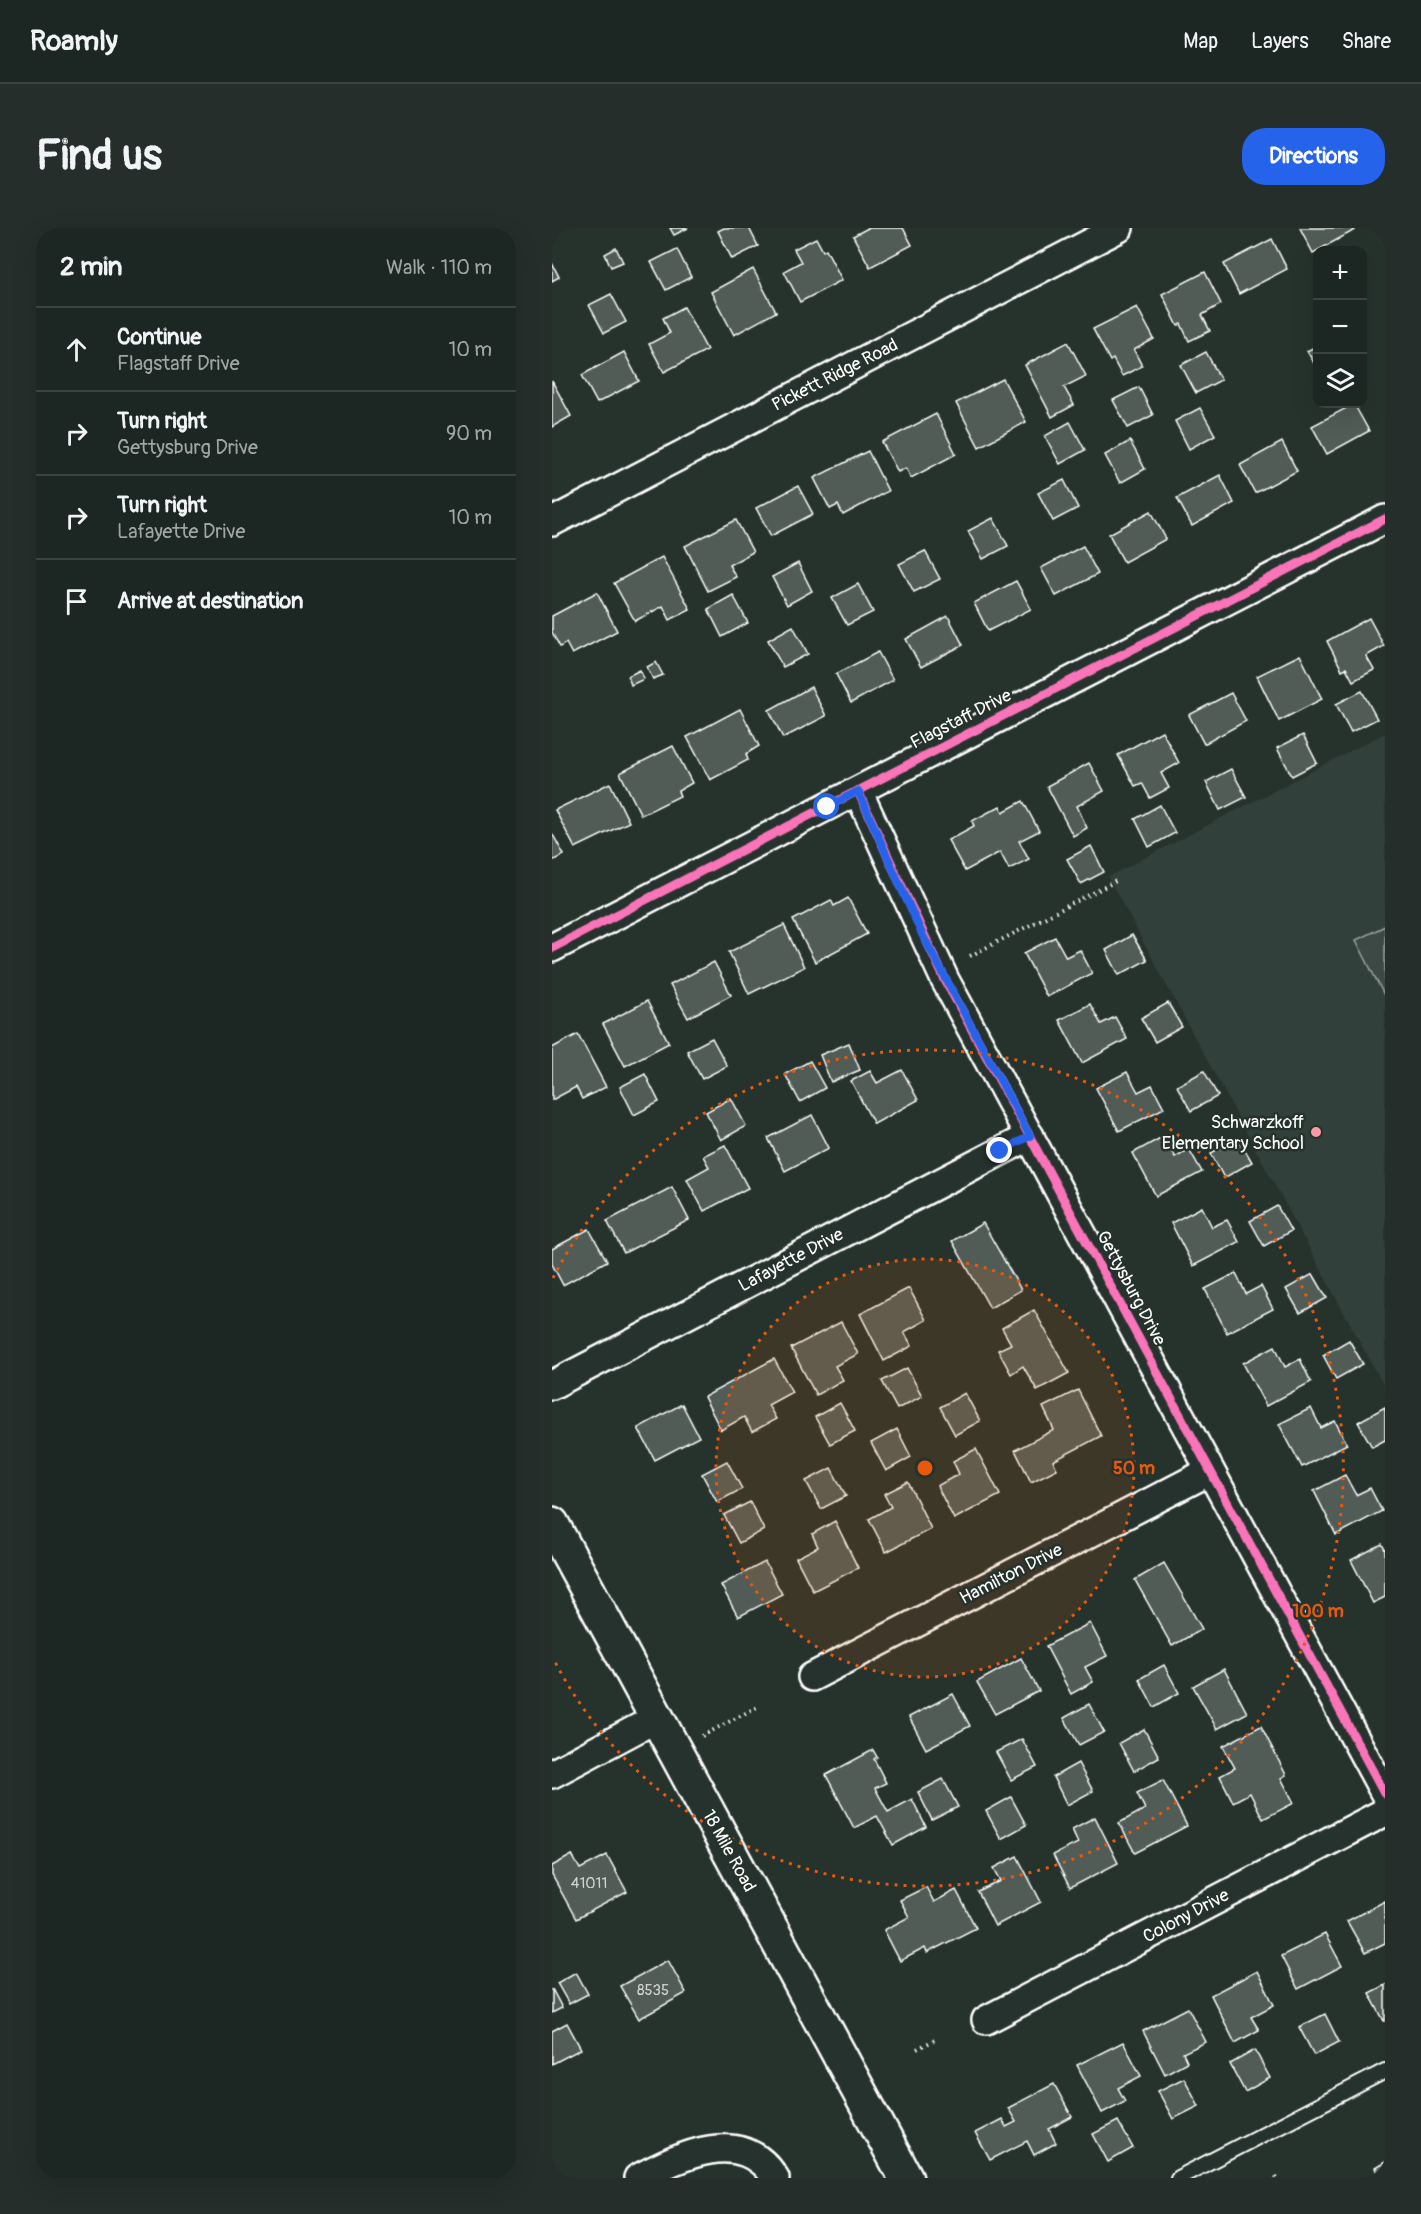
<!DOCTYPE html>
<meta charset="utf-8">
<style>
:root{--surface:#1c2622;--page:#252e2a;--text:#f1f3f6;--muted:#a0a5a5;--line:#3a4340;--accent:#2563eb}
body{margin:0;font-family:Pangolin,sans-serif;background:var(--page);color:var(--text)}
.controls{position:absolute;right:18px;top:18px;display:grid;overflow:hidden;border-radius:12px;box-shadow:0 6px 24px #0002}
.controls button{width:54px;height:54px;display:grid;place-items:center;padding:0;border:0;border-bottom:2px solid var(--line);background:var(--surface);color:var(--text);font:30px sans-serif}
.stop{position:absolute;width:18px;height:18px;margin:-14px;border:4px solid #2563eb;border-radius:50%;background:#fff}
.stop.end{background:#2563eb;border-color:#fff;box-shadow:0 2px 6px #0008}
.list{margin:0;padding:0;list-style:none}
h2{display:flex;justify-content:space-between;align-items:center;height:78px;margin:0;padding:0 24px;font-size:26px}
h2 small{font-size:20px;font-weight:400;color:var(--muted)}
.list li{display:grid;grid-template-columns:39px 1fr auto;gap:18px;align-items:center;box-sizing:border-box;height:84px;padding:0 24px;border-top:2px solid var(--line)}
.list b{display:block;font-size:22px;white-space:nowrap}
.list p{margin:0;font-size:20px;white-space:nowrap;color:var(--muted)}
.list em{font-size:20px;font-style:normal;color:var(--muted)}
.icon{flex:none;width:33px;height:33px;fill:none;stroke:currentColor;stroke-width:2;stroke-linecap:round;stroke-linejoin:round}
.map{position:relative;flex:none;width:833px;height:1950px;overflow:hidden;border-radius:24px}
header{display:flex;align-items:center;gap:36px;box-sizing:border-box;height:84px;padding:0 30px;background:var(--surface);border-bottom:2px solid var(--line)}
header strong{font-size:28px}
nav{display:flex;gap:33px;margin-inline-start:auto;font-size:21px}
.intro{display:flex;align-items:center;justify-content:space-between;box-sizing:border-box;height:144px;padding:0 36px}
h1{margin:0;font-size:42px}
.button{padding:15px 27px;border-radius:24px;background:var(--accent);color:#fff;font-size:21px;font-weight:700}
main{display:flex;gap:36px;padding:0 36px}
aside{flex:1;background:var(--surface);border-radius:24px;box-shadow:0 6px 24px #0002}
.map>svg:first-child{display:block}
.built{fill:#333f3a}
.green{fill:#3e4944;stroke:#9ea4a2;stroke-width:1.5}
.building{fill:#515c57;stroke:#fff;stroke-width:1.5}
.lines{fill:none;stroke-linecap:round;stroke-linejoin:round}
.service-casing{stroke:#fff;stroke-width:18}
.minor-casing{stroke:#fff;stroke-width:32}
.tertiary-casing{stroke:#fff;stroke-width:38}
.path{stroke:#fff;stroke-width:4;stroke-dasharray:1.5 4.5;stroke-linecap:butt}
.service{stroke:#26332d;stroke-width:14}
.minor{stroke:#26332d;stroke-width:27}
.tertiary{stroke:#26332d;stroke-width:33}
.cycleway-casing{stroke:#26332d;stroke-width:13}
.cycleway{stroke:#fb73b8;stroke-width:9}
.route{stroke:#2563eb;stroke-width:8}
.ring{fill:none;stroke:#e8590c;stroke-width:3;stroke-dasharray:3 6}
.poi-dot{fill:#ff9aa2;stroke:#26332d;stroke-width:2}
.labels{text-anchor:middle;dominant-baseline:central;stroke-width:5;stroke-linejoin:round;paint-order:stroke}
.number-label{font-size:15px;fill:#d4d6d5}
.street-label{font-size:18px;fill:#fff;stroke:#26332d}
.poi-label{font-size:18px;fill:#fff;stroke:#26332d;text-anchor:end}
.centre{fill:#e8590c;stroke:#26332d;stroke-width:3}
.ring-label{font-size:18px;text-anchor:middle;font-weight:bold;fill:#e8590c;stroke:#26332d;stroke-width:5;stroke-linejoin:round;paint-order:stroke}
</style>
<header>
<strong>Roamly</strong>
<nav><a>Map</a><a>Layers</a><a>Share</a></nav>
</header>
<div class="intro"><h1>Find us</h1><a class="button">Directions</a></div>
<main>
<aside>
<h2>2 min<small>Walk · 110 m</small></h2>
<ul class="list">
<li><svg class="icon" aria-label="ahead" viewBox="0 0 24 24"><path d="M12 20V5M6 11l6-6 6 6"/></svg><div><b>Continue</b><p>Flagstaff Drive</p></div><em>10 m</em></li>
<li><svg class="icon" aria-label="right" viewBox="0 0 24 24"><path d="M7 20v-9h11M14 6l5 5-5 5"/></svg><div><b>Turn right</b><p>Gettysburg Drive</p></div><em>90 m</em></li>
<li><svg class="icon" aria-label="right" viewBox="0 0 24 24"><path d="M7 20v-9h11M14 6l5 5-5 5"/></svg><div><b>Turn right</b><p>Lafayette Drive</p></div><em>10 m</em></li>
<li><svg class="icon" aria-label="arrive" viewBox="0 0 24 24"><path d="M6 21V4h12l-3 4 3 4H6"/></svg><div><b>Arrive at destination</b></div></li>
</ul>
</aside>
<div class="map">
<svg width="833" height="1950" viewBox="0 0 833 1950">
<rect width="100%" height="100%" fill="#26332d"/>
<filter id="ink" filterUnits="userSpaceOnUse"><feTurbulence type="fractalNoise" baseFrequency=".0167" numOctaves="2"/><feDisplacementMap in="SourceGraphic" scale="12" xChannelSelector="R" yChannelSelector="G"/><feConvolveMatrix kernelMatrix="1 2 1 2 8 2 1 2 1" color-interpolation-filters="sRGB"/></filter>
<g filter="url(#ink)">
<path class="built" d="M833,505v655l-277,-511z"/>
<path class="green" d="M833,698v71l-29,-57z"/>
<g class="building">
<path d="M118,0h18l-14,7z"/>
<path d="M172,0h25l9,18 -26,13 -14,-28z"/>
<path d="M316,0h35l9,17 -42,22 -17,-31z"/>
<path d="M748,0h54l1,2 -42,23z"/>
<path d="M264,10l7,13 3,-2 16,31 -42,22 -16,-31 17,-9 -7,-13z"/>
<path d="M720,11l15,30 -48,25 -15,-30z"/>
<path d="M64,20l7,14 -12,5 -6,-13z"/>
<path d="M125,21l14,28 -25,13 -15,-28z"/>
<path d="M0,35l7,14 -7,4z"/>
<path d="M201,41l23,43 -42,23 -23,-43z"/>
<path d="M653,44l16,32 -19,11 8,16 -21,10 -8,-17 -3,2 -16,-32z"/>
<path d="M59,66l15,28 -22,11 -15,-28z"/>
<path d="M132,79l23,43 -43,22 -15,-28 21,-11 -7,-15z"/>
<path d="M585,79l17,32 -20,11 8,16 -20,10 -9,-17 -3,2 -17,-32z"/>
<path d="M516,114l18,34 -22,11 10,18 -22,12 -27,-52z"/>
<path d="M766,117v25l-11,-19z"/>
<path d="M72,124l15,29 -42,22 -15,-28z"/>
<path d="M654,124l15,28 -25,13 -15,-28z"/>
<path d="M451,151l23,43 -47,25 -23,-44z"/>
<path d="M0,153l19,35 -19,11z"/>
<path d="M587,159l14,28 -25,13 -15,-28z"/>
<path d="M802,176l15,27 -42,23 -15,-28z"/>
<path d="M648,180l15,27 -26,14 -14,-28z"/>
<path d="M384,186l20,40 -45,24 -5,-10 -8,4 -16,-30z"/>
<path d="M518,194l15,28 -25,14 -15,-28z"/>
<path d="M578,213l15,28 -25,14 -15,-28z"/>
<path d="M730,214l15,29 -42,22 -15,-28z"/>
<path d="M316,223l20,40 -45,24 -5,-10 -8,4 -16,-31z"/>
<path d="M668,247l14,28 -42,23 -15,-28z"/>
<path d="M512,252l14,28 -25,13 -15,-28z"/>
<path d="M246,258l15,28 -42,22 -15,-28z"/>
<path d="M599,283l15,28 -42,23 -15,-28z"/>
<path d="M441,290l15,28 -25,13 -15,-28z"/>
<path d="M184,292l17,32 -24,13 7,12 -28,14 -23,-45z"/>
<path d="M531,318l15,28 -42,22 -15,-28z"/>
<path d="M373,323l15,28 -26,13 -15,-28z"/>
<path d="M110,329l28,52 -20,11 -7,-14 -28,15 -21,-38z"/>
<path d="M246,335l14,28 -25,14 -15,-28z"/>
<path d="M464,353l15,28 -43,22 -14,-28z"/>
<path d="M306,356l15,28 -26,13 -15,-27z"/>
<path d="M45,364l20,39 -45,23 -6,-11 -6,4 -8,-15v-16z"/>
<path d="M181,367l15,28 -26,14 -14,-28z"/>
<path d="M396,388l15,29 -42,22 -15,-28z"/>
<path d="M817,390l15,28 -18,10 8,14 -21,11 -7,-13 -4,2 -15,-29z"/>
<path d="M241,398l15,28 -25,13 -15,-27z"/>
<path d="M326,424l15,28 -42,23 -15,-29z"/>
<path d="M748,427l22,44 -43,22 -22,-45z"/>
<path d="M104,434l7,13 -10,4 -6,-12z"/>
<path d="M88,442l4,9 -13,6 -3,-9z"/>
<path d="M259,459l15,29 -43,22 -14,-28z"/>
<path d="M810,463l15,28 -26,13 -15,-28z"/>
<path d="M679,465l15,28 -42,23 -15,-29z"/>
<path d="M188,481l19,37 -13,8 2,6 -38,20 -23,-43z"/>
<path d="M610,503l17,32 -18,10 8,15 -19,10 -8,-15 -7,3 -17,-31z"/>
<path d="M751,507l14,28 -25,13 -15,-28z"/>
<path d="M121,518l19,37 -14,8 2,5 -39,19 -21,-42z"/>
<path d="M537,535l15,28 -27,15 10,22 -14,8 -26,-50z"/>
<path d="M679,541l15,28 -26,13 -14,-28z"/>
<path d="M58,555l19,39 -54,26 -20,-38z"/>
<path d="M471,573l16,30 -20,10 10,18 -20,10 -9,-17 -35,19 -17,-31 26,-14 -2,-5 28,-15 3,6z"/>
<path d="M608,577l15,28 -26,14 -14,-28z"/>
<path d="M0,605l12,22 -12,6z"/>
<path d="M539,618l13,26 -23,12 -14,-25z"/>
<path d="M296,670l19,36 -52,28 -22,-42 38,-20 3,6z"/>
<path d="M232,697l20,42 -55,27 -20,-42z"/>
<path d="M580,707l15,25 -28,15 -13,-25z"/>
<path d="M503,709l11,20 14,-7 12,23 -45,24 -23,-44z"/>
<path d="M162,734l17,33 -43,23 -18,-33z"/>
<path d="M95,773l22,42 -44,23 -22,-42z"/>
<path d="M616,775l14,24 -27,15 -14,-24z"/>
<path d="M538,776l11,20 14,-7 12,22 -45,24 -23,-43z"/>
<path d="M26,806l28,53 -24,12 -6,-12 -24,13v-52z"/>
<path d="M160,810l15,28 -25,13 -15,-28z"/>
<path d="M297,815l11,27 -29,12 -11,-27z"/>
<path d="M258,833l15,27 -25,14 -15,-28z"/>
<path d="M350,842l16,30 -44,24 -23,-43 19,-10 7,12z"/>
<path d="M652,843l14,25 -27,15 -14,-25z"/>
<path d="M575,844l11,20 14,-7 12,23 -45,23 -23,-43z"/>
<path d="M93,846l14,28 -25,13 -14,-28z"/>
<path d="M179,870l15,28 -25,14 -15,-28z"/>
<path d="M260,887l17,33 -44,23 -17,-33z"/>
<path d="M612,908l11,21 14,-8 13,23 -46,24 -23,-43z"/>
<path d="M686,910l14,24 -28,16 -13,-25z"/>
<path d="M173,917l23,43 -44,23 -17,-32 22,-12 -6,-11z"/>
<path d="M120,959l17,33 -65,33 -17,-32z"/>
<path d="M725,978l14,25 -27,15 -14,-25z"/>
<path d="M650,979l10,20 15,-7 12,22 -46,24 -22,-43z"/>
<path d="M431,995l38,67 -31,18 -38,-67z"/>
<path d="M37,1001l18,32 -44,24 -11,-21v-15z"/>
<path d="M684,1045l10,21 15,-8 12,23 -46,24 -22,-44z"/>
<path d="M761,1046l14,24 -27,15 -14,-24z"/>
<path d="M357,1060l17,32 -22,12 8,14 -28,15 -24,-47z"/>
<path d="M482,1082l35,63 -32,17 -14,-24 -12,8 -13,-24 13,-6 -9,-16z"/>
<path d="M289,1094l17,32 -23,12 8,14 -27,15 -25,-47z"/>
<path d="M797,1112l14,24 -27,15 -13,-24z"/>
<path d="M723,1118l10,21 15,-8 11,23 -45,24 -23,-43z"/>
<path d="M222,1131l18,33 -24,13 8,14 -24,13 -8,-15 -23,13 -17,-33z"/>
<path d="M355,1140l15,28 -25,13 -15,-28z"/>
<path d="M526,1162l23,46 -48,25 4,8 -26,13 -16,-32 39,-20 -11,-23z"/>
<path d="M413,1165l15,28 -25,14 -15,-28z"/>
<path d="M288,1175l15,28 -25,13 -15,-27z"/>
<path d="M130,1176l17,33 -44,23 -17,-32z"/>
<path d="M833,1179v33l-13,7 -14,-25z"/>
<path d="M759,1180l10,20 14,-7 12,23 -45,23 -23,-43z"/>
<path d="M345,1201l14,28 -25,14 -15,-28z"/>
<path d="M424,1221l24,46 -46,24 -17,-33 22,-12 -6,-13z"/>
<path d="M175,1233l15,28 -25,13 -15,-28z"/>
<path d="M279,1240l15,28 -25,13 -15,-28z"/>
<path d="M793,1247l11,20 14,-7 12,23 -46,24 -22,-44z"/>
<path d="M356,1254l23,47 -45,23 -17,-33 22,-12 -7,-13z"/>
<path d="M198,1274l14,28 -25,13 -15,-28z"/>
<path d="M283,1293l23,47 -45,23 -17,-33 22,-11 -6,-13z"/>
<path d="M830,1316l3,6v47l-12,6 -22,-43z"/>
<path d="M213,1334l17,32 -44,23 -17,-32z"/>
<path d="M612,1335l38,66 -30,17 -37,-66z"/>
<path d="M538,1395l17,33 -22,11 8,15 -22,12 -25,-48z"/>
<path d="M469,1430l18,33 -44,23 -18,-32z"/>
<path d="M612,1437l15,28 -25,14 -15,-28z"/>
<path d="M672,1441l23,44 -30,16 -24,-43z"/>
<path d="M401,1466l17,32 -44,23 -17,-32z"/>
<path d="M537,1476l15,28 -25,13 -15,-27z"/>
<path d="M709,1498l25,49 -5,3 13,25 -31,16 -13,-26 -17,9 -13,-26 15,-8 -12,-22z"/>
<path d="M592,1501l15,28 -25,14 -15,-28z"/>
<path d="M470,1511l15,28 -26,13 -15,-28z"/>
<path d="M321,1522l4,7 -3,2 12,24 -11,5 13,24 24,-13 14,28 -33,18 -16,-29 -23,12 -28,-53z"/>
<path d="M526,1535l15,28 -26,14 -14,-28z"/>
<path d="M391,1551l15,28 -26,13 -14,-28z"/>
<path d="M611,1552l24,46 -52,27 -16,-30 26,-14 -8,-16z"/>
<path d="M459,1569l15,28 -25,14 -15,-28z"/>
<path d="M543,1589l23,46 -48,25 -17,-33 25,-12 -6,-14z"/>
<path d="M20,1627l8,14 27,-14 20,37 -51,27 -24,-44v-9z"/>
<path d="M465,1628l24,46 -46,24 -17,-34 23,-11 -7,-13z"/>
<path d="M374,1659l8,15 22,-12 20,38 -49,25 -2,-5 -25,13 -16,-31 25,-13 -9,-17z"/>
<path d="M833,1673v42l-20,10 -18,-32z"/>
<path d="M773,1706l17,32 -44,23 -17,-33z"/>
<path d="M116,1732l18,33 -47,26 -19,-33z"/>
<path d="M705,1743l17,34 -23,12 8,13 -24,13 -24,-48z"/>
<path d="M24,1744l12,22 -19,10 -12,-21z"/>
<path d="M833,1757v36h-1l-15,-28z"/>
<path d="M0,1761l10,19 -10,5z"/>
<path d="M636,1780l18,34 -23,11 4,9 -22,12 -22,-43z"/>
<path d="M773,1786l14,28 -25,13 -15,-28z"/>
<path d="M15,1795l14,26 -29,15v-33z"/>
<path d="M571,1814l18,34 -23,12 7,13 -23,12 -25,-48z"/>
<path d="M703,1822l15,28 -25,14 -15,-28z"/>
<path d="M632,1850l15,28 -26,13 -15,-28z"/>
<path d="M502,1856l18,33 -23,12 7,14 -22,12 -7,-14 -37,19 -15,-27 27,-14 4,8 10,-5 -8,-14z"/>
<path d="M566,1893l15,27 -25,14 -15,-28z"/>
<path d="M833,1934v16h-5l-5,-10z"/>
</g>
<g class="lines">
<g class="service-casing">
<path id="service" d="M626,1950l207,-107"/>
</g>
<g class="minor-casing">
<g id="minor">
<path d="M0,294l567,-294"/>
<path d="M306,563l87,189 440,814"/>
<path d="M0,720l833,-429"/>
<path d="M0,1157l478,-249"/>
<path d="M260,1449l398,-206"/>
<path d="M0,1546l105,-56"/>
<path d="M434,1792l399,-208"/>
<path d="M86,1950c43,-22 104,-53 137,0"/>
</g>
</g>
<g class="tertiary-casing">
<path id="tertiary" d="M0,1296l354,654"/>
</g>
<g class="path">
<path d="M418,728l146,-75"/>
<path d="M150,1508l55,-29"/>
<path d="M365,1821l21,-11"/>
<path d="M724,1948l1,2"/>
</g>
<use href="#service" class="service"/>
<use href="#minor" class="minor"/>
<use href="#tertiary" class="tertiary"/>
<g class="cycleway-casing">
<g id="cycleway">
<path d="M306,563l87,189 440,814"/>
<path d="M0,720l833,-429"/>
</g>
</g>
<use href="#cycleway" class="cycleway"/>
</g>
</g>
<g class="lines" filter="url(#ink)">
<path class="route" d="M275,579l31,-16 64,143 108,202 -30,15"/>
</g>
<circle cx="373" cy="1240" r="209" fill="#e8590c" fill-opacity=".12"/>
<g class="ring">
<circle cx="373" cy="1240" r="209"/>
<path d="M1 1050A418 418 0 1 1 1 1430"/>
</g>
<circle class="poi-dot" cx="764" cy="904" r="6"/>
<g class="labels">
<g class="number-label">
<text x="37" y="1655">41011</text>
<text x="101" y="1762">8535</text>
</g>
<g class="street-label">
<text transform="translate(283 147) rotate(-27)">Pickett Ridge Road</text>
<text transform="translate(409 491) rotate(-27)">Flagstaff Drive</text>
<text transform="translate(239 1032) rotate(-28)">Lafayette Drive</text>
<text transform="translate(579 1060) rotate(62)">Gettysburg Drive</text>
<text transform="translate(459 1346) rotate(-27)">Hamilton Drive</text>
<text transform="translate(177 1623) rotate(61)">18 Mile Road</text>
<text transform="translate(634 1688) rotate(-28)">Colony Drive</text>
</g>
<g class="poi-label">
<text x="752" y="894">Schwarzkoff<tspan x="752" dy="21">Elementary School</tspan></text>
</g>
</g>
<circle cx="373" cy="1240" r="9" class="centre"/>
<g class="ring-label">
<text x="582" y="1246">50 m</text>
<text x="766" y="1389">100 m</text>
</g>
</svg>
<div class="controls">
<button>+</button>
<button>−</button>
<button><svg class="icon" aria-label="layers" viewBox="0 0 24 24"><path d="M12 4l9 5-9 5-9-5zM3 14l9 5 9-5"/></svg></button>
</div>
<div class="stop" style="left:275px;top:579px"></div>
<div class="stop end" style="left:448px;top:923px"></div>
</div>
</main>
